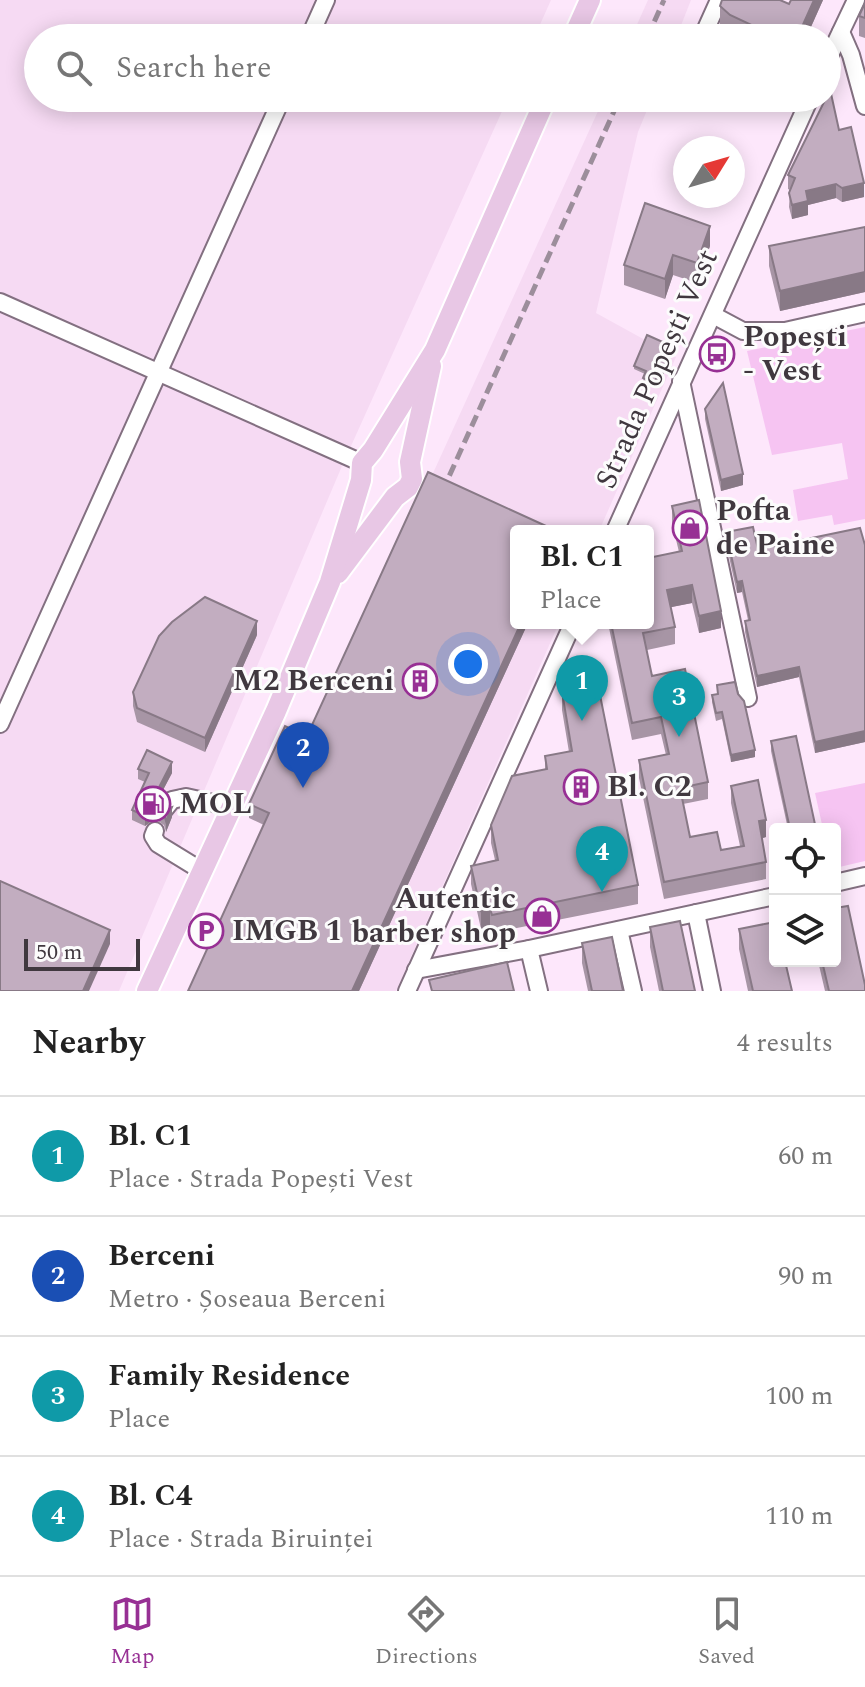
<!DOCTYPE html>
<meta charset="utf-8">
<style>
:root{--surface:#fff;--page:#f2f2f2;--text:#222;--muted:#767676;--line:#e0e0e0;--accent:#973094}
body{margin:0;font-family:Spectral,serif;background:var(--page);color:var(--text)}
.controls{position:absolute;right:24px;bottom:24px;display:grid;overflow:hidden;border-radius:8px;box-shadow:0 4px 20px #0003}
.controls button{width:72px;height:72px;display:grid;place-items:center;padding:0;border:0;border-bottom:2px solid var(--line);background:var(--surface);color:var(--text);font:40px sans-serif}
.compass{position:absolute;left:673px;top:136px;width:72px;height:72px;border-radius:50%;background:var(--surface);box-shadow:0 4px 20px #0003;rotate:53deg}
.scale{position:absolute;left:24px;bottom:20px;width:116px;box-sizing:border-box;padding-left:8px;border:4px solid #40383f;border-top:0;font-size:22px;line-height:28px;white-space:nowrap;color:#40383f;-webkit-text-stroke:6px #fcfcfc;paint-order:stroke}
.you{position:absolute;left:468px;top:664px;width:28px;height:28px;margin:-20px;border:6px solid #fff;border-radius:50%;background:#1a73e8;box-shadow:0 0 0 12px #1a73e833}
.badge{display:grid;place-items:center;width:52px;height:52px;border-radius:50%;background:var(--accent);color:#fff;font-size:26px;font-weight:700}
.pin{position:absolute;translate:-50% -66px;filter:drop-shadow(0 2px 4px #0008)}
.pin::after{content:'';position:absolute;top:42px;width:28px;height:24px;background:inherit;clip-path:polygon(0 0,100% 0,50% 100%)}
.popup{position:absolute;left:510px;top:525px;width:144px;height:104px;box-sizing:border-box;display:grid;place-content:center;border-radius:8px;background:var(--surface);filter:drop-shadow(0 2px 6px #0005);font-size:26px;white-space:nowrap;color:var(--muted)}
.popup b{font-size:30px;color:var(--text)}
.popup::after{content:'';position:absolute;left:50%;top:100%;margin-left:-16px;border:16px solid transparent;border-top-color:var(--surface)}
.list{margin:0;padding:0;list-style:none}
h2{display:flex;justify-content:space-between;align-items:center;height:104px;margin:0;padding:0 32px;font-size:34px}
h2 small{font-size:26px;font-weight:400;color:var(--muted)}
.list li{display:grid;grid-template-columns:52px 1fr auto;gap:24px;align-items:center;box-sizing:border-box;height:120px;padding:0 32px;border-top:2px solid var(--line)}
.list b{display:block;font-size:30px;white-space:nowrap}
.list p{margin:0;font-size:26px;white-space:nowrap;color:var(--muted)}
.list em{font-size:26px;font-style:normal;color:var(--muted)}
.icon{flex:none;width:44px;height:44px;fill:none;stroke:currentColor;stroke-width:2;stroke-linecap:round;stroke-linejoin:round}
.map{position:relative;flex:none;width:865px;height:991px;overflow:hidden}
.search{position:absolute;background:var(--surface);box-shadow:0 4px 20px #0003;left:24px;right:24px;top:24px;height:88px;display:flex;align-items:center;gap:20px;box-sizing:border-box;padding:0 28px;border-radius:44px;color:var(--muted);font-size:30px}
.sheet{height:584px;background:var(--surface)}
nav{display:flex;justify-content:space-around;align-items:center;box-sizing:border-box;height:112px;border-top:2px solid var(--line);background:var(--surface);font-size:22px;color:var(--muted)}
nav a{display:grid;justify-items:center;gap:4px}
nav .on{color:var(--accent)}
.map>svg:first-child{display:block}
.built{fill:#f6daf3}
.green{fill:#f6c4f2}
.lines{fill:none;stroke-linecap:round;stroke-linejoin:round}
.minor-casing{stroke:#837081;stroke-width:20}
.major-casing{stroke:#fff;stroke-width:24}
.minor{stroke:#fff;stroke-width:16}
.major{stroke:#e8c7e5;stroke-width:20}
.rail{stroke:#9c8e9b;stroke-width:5;stroke-dasharray:12 6;stroke-linecap:butt}
.wall{fill:#a795a5}
.shaded-wall{fill:#887986}
.building{fill:#c2adc0;stroke:#887986;stroke-width:2}
.labels{text-anchor:middle;dominant-baseline:central;stroke-width:6;stroke-linejoin:round;paint-order:stroke}
.poi-label{font-size:30px;font-weight:bold;fill:#40383f;stroke:#fcfcfc;text-anchor:start}
.street-label{font-size:30px;fill:#40383f;stroke:#fcfcfc}
</style>
<div class="map">
<svg width="865" height="991" viewBox="0 0 865 991">
<rect width="100%" height="100%" fill="#fde7fb"/>
<g class="built">
<path d="M0,0h551l-17,38h-496v60h470l-166,368 -223,525h-119z"/>
<path d="M648,0h43l-15,38h-45z"/>
<path d="M604,98h48l-14,34 -42,181 80,44 -77,174h-83v92h43l-163,368h-199z"/>
</g>
<g class="green">
<path d="M865,327v192l-31,6 -2,-10 -34,6 -5,-31 55,-11 -6,-36 -70,12 -25,-104z"/>
<path d="M865,783v78l-30,7v-39h-12l-8,-36z"/>
</g>
<g class="lines">
<g class="minor-casing">
<g id="minor">
<path d="M719,0l-14,31 15,7"/>
<path d="M841,32l10,23 14,51"/>
<path d="M309,38l17,-38"/>
<path d="M827,61l29,-61"/>
<path d="M0,302l362,161"/>
<path d="M713,315l30,16h42l80,-18"/>
<path d="M681,381l67,317"/>
<path d="M615,531l195,-433"/>
<path d="M0,724l282,-626"/>
<path d="M164,810l8,-10 14,-3 45,10"/>
<path d="M155,831l-2,5 5,8 44,27"/>
<path d="M835,883l30,-7"/>
<path d="M696,913l16,78"/>
<path d="M619,930l14,61"/>
<path d="M529,949l10,42"/>
<path d="M416,970l113,-21 246,-53"/>
<path d="M407,991l166,-368"/>
</g>
</g>
<g class="major-casing">
<g id="major">
<path d="M573,38l17,-38"/>
<path d="M338,573l57,-76 13,-10 4,-8 -2,-17 21,-96"/>
<path d="M147,991l129,-280 54,-129 31,-102 1,-17 11,-13 62,-100 111,-252"/>
</g>
</g>
<use href="#minor" class="minor"/>
<use href="#major" class="major"/>
<g class="rail">
<path d="M647,38l17,-38"/>
<path d="M442,492l178,-394"/>
</g>
</g>
<g class="wall">
<path d="M791,0h32l-17,38h-69l-7,-3 -10,-9v-20l69,-2z"/>
<path d="M865,3v35l-6,-2v-20z"/>
<path d="M839,130l25,67 -22,5 -6,-4 -28,7v10l-16,4 -3,-12 1,-17 -2,-1v-14z"/>
<path d="M865,227v65l-85,19 -11,-45v-20z"/>
<path d="M710,246l-13,37 -24,-8 -8,24 -41,-14v-20z"/>
<path d="M674,350l-14,32 -3,-2 -3,6 -11,-5 2,-7 -11,-5v-3z"/>
<path d="M705,409l38,76 -22,6 -16,-72z"/>
<path d="M672,506l49,122 -22,5 -7,-30 -21,4 4,20v17l-28,6 5,26 56,106v17l-25,5 7,33 31,13 19,-4 -9,-43v-17l35,51 -4,1 4,24v17l-102,20 -25,-121v-18l27,-5 -5,-21 -29,6 -24,-117h40l31,-71 -7,-29z"/>
<path d="M726,532l32,17 107,-4v197l-50,11 -16,-76 -42,10 -12,-55v-11l3,-1 -6,-28 -5,1 -11,-50z"/>
<path d="M528,623l-169,368h-171l76,-166 -15,-7v-14l58,-68z"/>
<path d="M257,635l-52,117 -68,-30 -4,-16v-14z"/>
<path d="M717,685l21,9 17,63 -24,5 -9,-43 -6,2 -4,-19v-7l5,-1z"/>
<path d="M562,692l76,193v19l-146,29 -2,-6 -9,2 -10,-45v-18l24,-6 -4,-17v-18l54,-55v-14l24,-4 -7,-42z"/>
<path d="M771,741l45,88h-28l-17,-78z"/>
<path d="M138,769l34,4 -17,32 2,2 15,10 -6,15 -2,-7 -6,-4 -5,-1 -8,6 -13,-6v-10l13,-28 -7,-3z"/>
<path d="M650,927l45,64h-36l-9,-44z"/>
<path d="M739,929l53,62h-44l-9,-42z"/>
<path d="M582,943l41,48h-35l-6,-28z"/>
<path d="M818,961h17l30,30h-40z"/>
</g>
<g class="shaded-wall">
<path d="M814,0h9l-17,38h-9z"/>
<path d="M864,183v14l-22,5v-14z"/>
<path d="M836,184v14l-28,7v10l-16,4v-14l14,-14z"/>
<path d="M710,226v20l-13,37v-20z"/>
<path d="M673,255v20l-8,24v-20z"/>
<path d="M865,272v20l-85,19v-20z"/>
<path d="M674,347v3l-14,32v-4z"/>
<path d="M743,474v11l-22,6v-11z"/>
<path d="M742,581v11l-5,1v-11z"/>
<path d="M692,585v18l-25,5v-18z"/>
<path d="M721,611v17l-22,5v-17z"/>
<path d="M257,621v14l-52,117v-14z"/>
<path d="M521,623h7l-169,368h-7z"/>
<path d="M799,667v10l-42,10v-11z"/>
<path d="M865,731v11l-50,11v-11z"/>
<path d="M755,750v7l-24,5v-7z"/>
<path d="M172,762v11l-19,36v-10z"/>
<path d="M172,807v10l-6,15v-11z"/>
<path d="M153,810v10l-8,6v-10z"/>
<path d="M766,820v17l-7,2v-18z"/>
<path d="M490,909v18l-9,2v-18z"/>
<path d="M110,930v14l-21,47h-6z"/>
</g>
<g class="building">
<path d="M722,0h58l9,4 2,-4h23l-17,38h-18l-49,-23 -10,-9z"/>
<path d="M865,3v15l-6,-2z"/>
<path d="M830,89l9,41 12,-3 13,56 -22,5 -6,-4 -30,7 2,10 -16,4 -3,-12 6,-15 -7,-3 38,-77h1z"/>
<path d="M645,203l65,23 -13,37 -24,-8 -8,24 -41,-14z"/>
<path d="M865,227v45l-85,19 -11,-45z"/>
<path d="M647,335l27,12 -14,31 -3,-1 -3,6 -11,-5 3,-7 -12,-5z"/>
<path d="M723,383l20,91 -22,6 -16,-71z"/>
<path d="M428,472l129,59h-41v92h5l-169,368h-164l81,-178 -20,-9 36,-78 22,10z"/>
<path d="M699,500l22,111 -22,5 -7,-31 -25,5 8,37 -32,6 9,43 33,-7 23,113 -28,6 10,49 27,-5 4,18 23,-4 -13,-60 27,-6 8,40 -7,1 7,41 -102,20 -25,-122 30,-6 -8,-37 -29,6 -21,-100h37v-65l34,-7 -10,-45z"/>
<path d="M753,527l5,22 102,-21 5,17v186l-50,11 -16,-75 -42,9 -12,-55 5,-1 -8,-39 -5,1 -11,-50z"/>
<path d="M205,597l52,24 -52,117 -68,-30 -4,-16 26,-56 13,-14z"/>
<path d="M595,670l43,215 -146,30 -2,-6 -9,2 -10,-45 27,-6 -7,-35 21,-49 35,-7 -2,-13 27,-5 -10,-59 8,-18z"/>
<path d="M735,682l3,12 6,7 11,49 -24,5 -9,-43 -6,1 -4,-18 6,-1 -1,-9z"/>
<path d="M796,736l20,93h-26l-19,-88z"/>
<path d="M147,750l25,12 -19,37 4,8 5,3 10,-3 -6,14 -2,-7 -6,-4h-5l-8,6 -13,-6 17,-37 -11,-4z"/>
<path d="M0,881l110,49 -27,61h1h-84z"/>
<path d="M848,906l17,79v6h-36l-7,-30h13v-53z"/>
<path d="M680,921l15,70h-32l-13,-64z"/>
<path d="M775,922v39h10l7,30h-39l-14,-62z"/>
<path d="M612,937l11,54h-31l-10,-48z"/>
<path d="M507,962l7,29h-82l-3,-11z"/>
</g>
<defs>
<g id="bus-ring" transform="scale(1.8)"><circle r="9.5" fill="#fcfcfc" stroke="#973094" stroke-width="1.5"/><path d="M-5-6H5V4H4V6H2V4H-2V6H-4V4H-5ZM-3.5-4V0h7V-4ZM-3.5 1.2v1.5H-2V1.2ZM2 1.2v1.5H3.5V1.2Z" fill="#973094"/></g>
<g id="shop-ring" transform="scale(1.8)"><circle r="9.5" fill="#fcfcfc" stroke="#973094" stroke-width="1.5"/><path d="M-5-2.5h2.3a2.7 3.5 0 0 1 5.4 0H5L5.5 6h-11ZM-1.5-2.5h3a1.5 2.3 0 0 0-3 0Z" fill="#973094"/></g>
<g id="building-ring" transform="scale(1.8)"><circle r="9.5" fill="#fcfcfc" stroke="#973094" stroke-width="1.5"/><path d="M-4-6H4V6H1V3H-1V6H-4ZM-2.5-4.3h1.7v1.8h-1.7ZM.8-4.3h1.7v1.8H.8ZM-2.5-1h1.7V.8h-1.7ZM.8-1h1.7V.8H.8Z" fill="#973094"/></g>
<g id="fuel-ring" transform="scale(1.8)"><circle r="9.5" fill="#fcfcfc" stroke="#973094" stroke-width="1.5"/><path d="M-5.5-6h7V0h2V4h1.3V-2.5L3-4.5l.8-.8L6-3V5H2.5V1h-1V6h-7ZM-4.2-4.7v3.2H.2V-4.7Z" fill="#973094"/></g>
<g id="parking-ring" transform="scale(1.8)"><circle r="9.5" fill="#fcfcfc" stroke="#973094" stroke-width="1.5"/><path d="M-3.5-5.5H1a3.5 3.5 0 0 1 0 7H-1V5.5H-3.5ZM-1-3.4V-.6H.8a1.4 1.4 0 0 0 0-2.8Z" fill="#973094"/></g>
</defs>
<g fill-rule="evenodd">
<use href="#bus-ring" x="717" y="354"/>
<use href="#shop-ring" x="690" y="528"/>
<use href="#building-ring" x="420" y="681"/>
<use href="#building-ring" x="581" y="787"/>
<use href="#fuel-ring" x="153" y="804"/>
<use href="#shop-ring" x="542" y="916"/>
<use href="#parking-ring" x="206" y="931"/>
</g>
<g class="labels">
<g class="poi-label">
<text x="743" y="337">Popești<tspan x="743" dy="34">- Vest</tspan></text>
<text x="716" y="511">Pofta<tspan x="716" dy="34">de Paine</tspan></text>
<text x="394" y="681" text-anchor="end">M2 Berceni</text>
<text x="607" y="787">Bl. C2</text>
<text x="179" y="804">MOL</text>
<text x="516" y="899" text-anchor="end">Autentic<tspan x="516" dy="34">barber shop</tspan></text>
<text x="232" y="931">IMGB 1</text>
</g>
<g class="street-label">
<text transform="translate(657 369) rotate(-66)">Strada Popești Vest</text>
</g>
</g>
</svg>
<div class="controls">
<button><svg class="icon" aria-label="locate" viewBox="0 0 24 24"><circle cx="12" cy="12" r="6"/><path d="M12 2v4M12 18v4M2 12h4M18 12h4"/></svg></button>
<button><svg class="icon" aria-label="layers" viewBox="0 0 24 24"><path d="M12 4l9 5-9 5-9-5zM3 14l9 5 9-5"/></svg></button>
</div>
<svg class="compass" viewBox="-18 -18 36 36"><path d="M0-13l5 13h-10z" fill="#e53935"/><path d="M0 13l5-13h-10z" fill="#767676"/></svg>
<div class="scale">50 m</div>
<div class="you"></div>
<div class="pin badge" style="left:582px;top:721px;background:#0f9aa8">1</div>
<div class="popup"><b>Bl. C1</b>Place</div>
<div class="pin badge" style="left:303px;top:788px;background:#1a4fb4">2</div>
<div class="pin badge" style="left:679px;top:737px;background:#0f9aa8">3</div>
<div class="pin badge" style="left:602px;top:892px;background:#0f9aa8">4</div>
<div class="search"><svg class="icon" aria-label="search" viewBox="0 0 24 24"><circle cx="10" cy="10" r="6"/><path d="M15 15l6 6"/></svg>Search here</div>
</div>
<section class="sheet">
<h2>Nearby<small>4 results</small></h2>
<ul class="list">
<li><span class="badge" style="background:#0f9aa8">1</span><div><b>Bl. C1</b><p>Place · Strada Popești Vest</p></div><em>60 m</em></li>
<li><span class="badge" style="background:#1a4fb4">2</span><div><b>Berceni</b><p>Metro · Șoseaua Berceni</p></div><em>90 m</em></li>
<li><span class="badge" style="background:#0f9aa8">3</span><div><b>Family Residence</b><p>Place</p></div><em>100 m</em></li>
<li><span class="badge" style="background:#0f9aa8">4</span><div><b>Bl. C4</b><p>Place · Strada Biruinței</p></div><em>110 m</em></li>
</ul>
</section>
<nav>
<a class="on"><svg class="icon" aria-label="map" viewBox="0 0 24 24"><path d="M3 6l6-2 6 2 6-2v14l-6 2-6-2-6 2zM9 4v14M15 6v14"/></svg>Map</a>
<a><svg class="icon" aria-label="directions" viewBox="0 0 24 24"><path d="M12 3l9 9-9 9-9-9zM9 14v-3h6M13 9l2 2-2 2"/></svg>Directions</a>
<a><svg class="icon" aria-label="saved" viewBox="0 0 24 24"><path d="M7 4h10v16l-5-4-5 4z"/></svg>Saved</a>
</nav>
